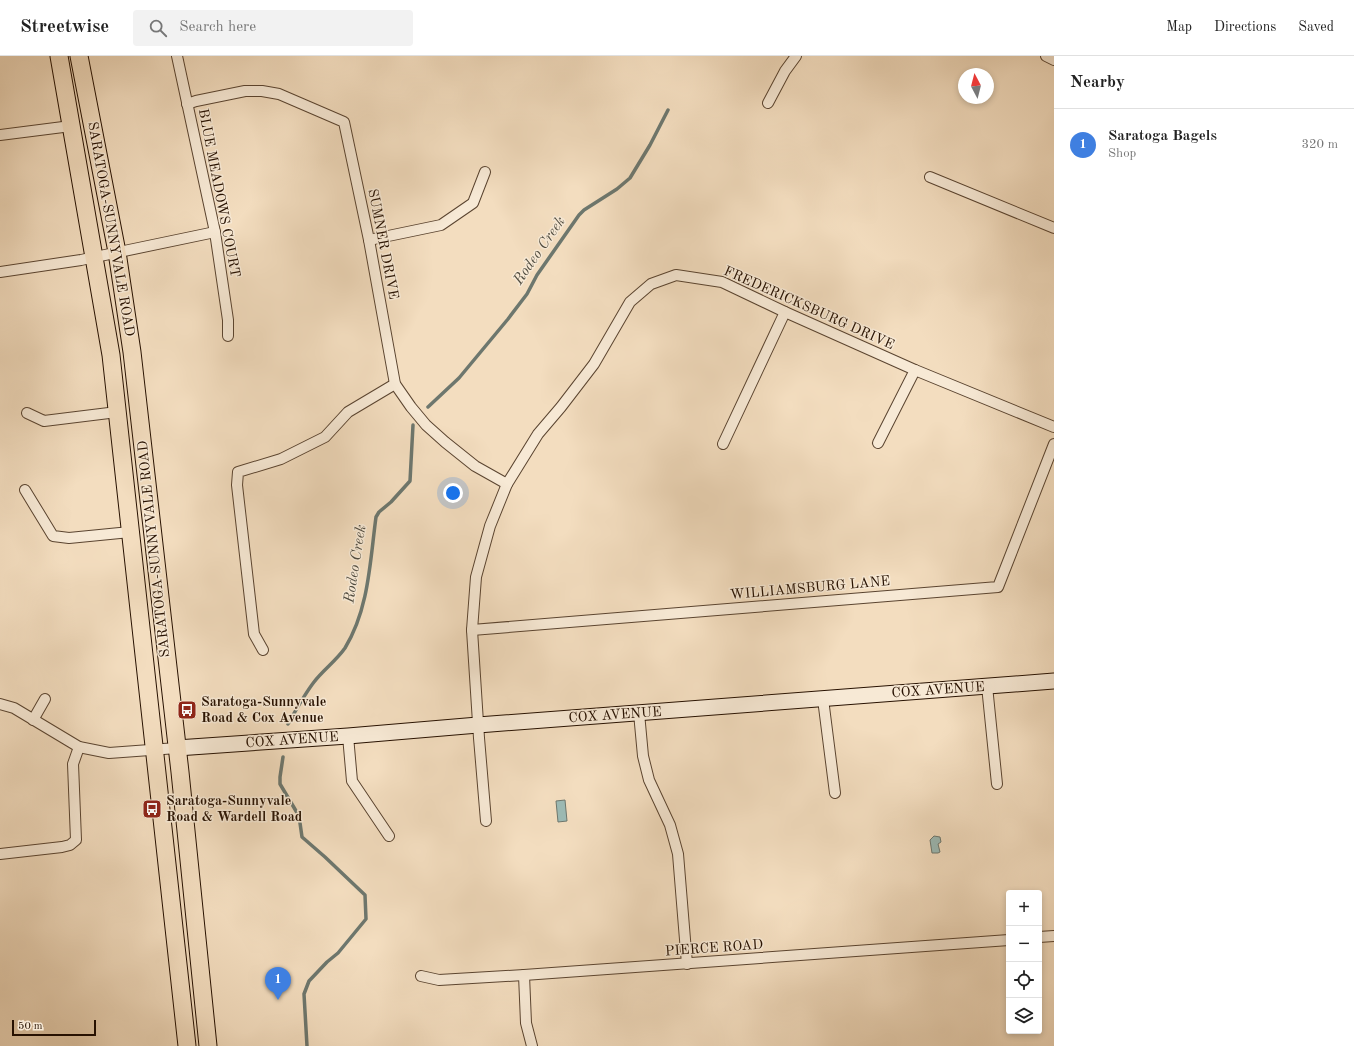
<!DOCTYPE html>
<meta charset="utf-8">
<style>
:root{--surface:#fff;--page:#f2f2f2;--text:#222;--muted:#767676;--line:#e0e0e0;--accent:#ea580c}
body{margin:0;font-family:"Old Standard TT",serif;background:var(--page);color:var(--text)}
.controls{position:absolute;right:12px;bottom:12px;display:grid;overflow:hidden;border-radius:4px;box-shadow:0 2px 6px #0003}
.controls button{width:36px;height:36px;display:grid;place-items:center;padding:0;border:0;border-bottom:1px solid var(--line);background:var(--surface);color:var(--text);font:20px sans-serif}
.compass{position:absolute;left:958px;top:12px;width:36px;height:36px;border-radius:50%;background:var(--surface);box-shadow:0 2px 6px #0003;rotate:353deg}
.scale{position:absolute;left:12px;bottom:10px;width:84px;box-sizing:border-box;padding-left:4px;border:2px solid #271101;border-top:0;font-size:11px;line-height:14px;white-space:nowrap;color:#271101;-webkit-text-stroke:3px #f7e9d5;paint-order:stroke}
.you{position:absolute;left:453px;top:437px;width:14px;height:14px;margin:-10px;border:3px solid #fff;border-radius:50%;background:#1a73e8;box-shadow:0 0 0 6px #1a73e833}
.badge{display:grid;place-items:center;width:26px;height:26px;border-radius:50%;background:var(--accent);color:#fff;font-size:13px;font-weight:700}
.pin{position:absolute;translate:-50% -33px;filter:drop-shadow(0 1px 2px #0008)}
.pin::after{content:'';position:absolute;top:21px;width:14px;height:12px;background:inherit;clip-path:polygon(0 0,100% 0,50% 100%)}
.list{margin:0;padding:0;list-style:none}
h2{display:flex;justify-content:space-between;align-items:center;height:52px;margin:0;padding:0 16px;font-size:17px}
h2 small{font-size:13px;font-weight:400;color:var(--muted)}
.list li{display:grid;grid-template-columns:26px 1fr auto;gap:12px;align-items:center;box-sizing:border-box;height:72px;padding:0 16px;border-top:1px solid var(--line)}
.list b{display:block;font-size:15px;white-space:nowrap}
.list p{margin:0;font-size:13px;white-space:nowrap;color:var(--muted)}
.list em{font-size:13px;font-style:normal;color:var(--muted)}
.icon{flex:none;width:22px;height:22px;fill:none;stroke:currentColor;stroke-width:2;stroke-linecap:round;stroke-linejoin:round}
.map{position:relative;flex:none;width:1054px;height:990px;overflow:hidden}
header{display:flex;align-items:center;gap:24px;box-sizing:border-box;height:56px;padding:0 20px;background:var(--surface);border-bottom:1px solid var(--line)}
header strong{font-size:19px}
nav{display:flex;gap:22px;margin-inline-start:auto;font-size:14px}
.search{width:280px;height:36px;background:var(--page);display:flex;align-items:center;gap:10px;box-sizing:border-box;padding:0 14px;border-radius:4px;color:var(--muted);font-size:15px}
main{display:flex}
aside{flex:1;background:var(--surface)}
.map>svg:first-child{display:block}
.water{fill:#9cbbb6;stroke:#6d776e}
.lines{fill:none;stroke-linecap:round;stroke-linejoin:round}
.stream{stroke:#6d776e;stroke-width:3.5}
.street-casing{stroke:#5a4430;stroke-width:12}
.secondary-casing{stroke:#271101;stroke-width:17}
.primary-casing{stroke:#271101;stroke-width:19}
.street{stroke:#f7e9d5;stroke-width:10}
.secondary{stroke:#f7e9d5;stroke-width:15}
.primary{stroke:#f3ddbf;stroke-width:17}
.labels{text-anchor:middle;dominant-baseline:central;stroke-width:3;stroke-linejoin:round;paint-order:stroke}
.street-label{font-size:14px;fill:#271101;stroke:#f7e9d5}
.poi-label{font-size:14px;font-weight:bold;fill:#271101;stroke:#f7e9d5;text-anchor:start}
.water-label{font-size:15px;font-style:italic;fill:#504c40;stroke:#f7e9d5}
</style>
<header>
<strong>Streetwise</strong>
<div class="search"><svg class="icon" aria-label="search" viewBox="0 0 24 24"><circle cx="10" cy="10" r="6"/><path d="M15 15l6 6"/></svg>Search here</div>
<nav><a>Map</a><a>Directions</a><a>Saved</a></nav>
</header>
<main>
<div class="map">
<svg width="1054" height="990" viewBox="0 0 1054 990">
<rect width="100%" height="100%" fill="#f3ddbf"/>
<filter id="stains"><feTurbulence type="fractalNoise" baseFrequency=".005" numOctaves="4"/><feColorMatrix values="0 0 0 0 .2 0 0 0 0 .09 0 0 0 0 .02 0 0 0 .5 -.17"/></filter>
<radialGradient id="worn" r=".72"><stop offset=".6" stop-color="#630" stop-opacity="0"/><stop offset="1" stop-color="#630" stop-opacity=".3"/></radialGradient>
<g class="water">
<path d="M565,744l2,21 -9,1 -2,-21z"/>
<path d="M934,780l6,1 1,5 -3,2 2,8 -2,1h-6l-2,-13z"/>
</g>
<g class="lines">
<g class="stream">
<path d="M428,351l31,-29 49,-59 19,-25 10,-19 42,-60 5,-5 33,-21 13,-11 20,-33 18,-35"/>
<path d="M288,668c8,-14 16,-29 26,-42 9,-12 22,-21 31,-34 24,-39 25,-87 31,-131l3,-5 12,-10 19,-21 3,-56"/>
<path d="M283,701l-3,20v7l19,32 3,21 23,20 40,38 1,24 -28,34 -11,9 -18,19 -5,13 3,52"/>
</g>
<g class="street-casing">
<g id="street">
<path d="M177,0l38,176 13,88v16"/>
<path d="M1046,0l8,4"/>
<path d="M768,47l17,-32 11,-15"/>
<path d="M187,48l9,-3 49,-10h17l17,3 65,28 25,118 26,144 16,23 15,18 19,17 30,24 32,18"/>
<path d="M0,79l71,-9"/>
<path d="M930,121l124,51"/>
<path d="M369,184l72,-15 32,-22 12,-31"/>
<path d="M0,216l81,-12 134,-28"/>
<path d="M27,357l17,8 73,-9"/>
<path d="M878,387l37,-73"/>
<path d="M723,388l62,-132"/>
<path d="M25,434l28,46 16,2 61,-6"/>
<path d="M472,574l526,-43 56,-143"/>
<path d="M263,594l-9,-16 -17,-149 1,-13 43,-13 44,-22 23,-25 47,-28"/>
<path d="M987,630l10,98"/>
<path d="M823,643l12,94"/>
<path d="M0,648l14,4 65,39 30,6 68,-5"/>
<path d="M639,657l4,43 6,24 21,45 8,29 9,110"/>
<path d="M33,664l12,-21"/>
<path d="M348,680l4,45 37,55"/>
<path d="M486,765l-7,-83 -7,-108 4,-53 14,-51 17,-42 31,-50 23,-27 33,-43 36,-62 21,-18 25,-9 46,7 63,30 130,58 139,57"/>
<path d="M0,798l62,-7 8,-2 6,-5 -3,-76 6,-17"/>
<path d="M1039,881l15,-1"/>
<path d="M524,919l2,48 6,23"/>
<path d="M421,920l18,4 85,-5 485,-35"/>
</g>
</g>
<g class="secondary-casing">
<path id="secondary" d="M177,692l171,-12 130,-11 576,-44"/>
</g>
<g class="primary-casing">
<g id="primary">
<path d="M59,0l52,299 76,691"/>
<path d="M79,0l38,196 15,100 48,420 28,274"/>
</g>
</g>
<use href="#street" class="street"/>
<use href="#secondary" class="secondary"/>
<use href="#primary" class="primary"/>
</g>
<defs>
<g id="bus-square" transform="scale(1)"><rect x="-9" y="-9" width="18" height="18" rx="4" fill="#8f2418" stroke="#f7e9d5"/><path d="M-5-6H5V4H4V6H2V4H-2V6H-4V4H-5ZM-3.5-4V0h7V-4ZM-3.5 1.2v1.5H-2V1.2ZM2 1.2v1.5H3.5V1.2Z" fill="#fff"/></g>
</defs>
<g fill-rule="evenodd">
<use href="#bus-square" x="187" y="654"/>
<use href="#bus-square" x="152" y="753"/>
</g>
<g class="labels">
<g class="street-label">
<text transform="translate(219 137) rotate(79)">BLUE MEADOWS COURT</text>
<text transform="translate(111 173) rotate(80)">SARATOGA-SUNNYVALE ROAD</text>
<text transform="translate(383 188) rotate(79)">SUMNER DRIVE</text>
<text transform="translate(809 252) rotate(24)">FREDERICKSBURG DRIVE</text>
<text transform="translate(154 493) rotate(-96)">SARATOGA-SUNNYVALE ROAD</text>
<text transform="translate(810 532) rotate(-5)">WILLIAMSBURG LANE</text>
<text transform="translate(938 634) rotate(-4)">COX AVENUE</text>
<text transform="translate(615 659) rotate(-4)">COX AVENUE</text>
<text transform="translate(292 684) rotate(-4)">COX AVENUE</text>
<text transform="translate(714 892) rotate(-4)">PIERCE ROAD</text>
</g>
<g class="poi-label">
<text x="201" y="646">Saratoga-Sunnyvale<tspan x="201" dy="16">Road &amp; Cox Avenue</tspan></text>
<text x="166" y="745">Saratoga-Sunnyvale<tspan x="166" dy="16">Road &amp; Wardell Road</tspan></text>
</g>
<g class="water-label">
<text transform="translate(540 195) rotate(-55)">Rodeo Creek</text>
<text transform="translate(356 508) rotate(-81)">Rodeo Creek</text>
</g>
</g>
<rect width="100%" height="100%" filter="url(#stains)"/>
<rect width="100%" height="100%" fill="url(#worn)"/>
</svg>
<div class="controls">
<button>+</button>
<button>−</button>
<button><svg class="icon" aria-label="locate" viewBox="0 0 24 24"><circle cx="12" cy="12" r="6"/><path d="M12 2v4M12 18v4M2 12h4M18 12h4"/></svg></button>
<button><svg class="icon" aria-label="layers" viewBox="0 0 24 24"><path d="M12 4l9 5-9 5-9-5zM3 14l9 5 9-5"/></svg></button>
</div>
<svg class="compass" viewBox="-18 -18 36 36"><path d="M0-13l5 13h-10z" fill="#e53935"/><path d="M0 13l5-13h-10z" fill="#767676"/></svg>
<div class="scale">50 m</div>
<div class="you"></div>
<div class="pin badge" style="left:278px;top:944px;background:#3f7fe0">1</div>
</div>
<aside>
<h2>Nearby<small></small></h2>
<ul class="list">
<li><span class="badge" style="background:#3f7fe0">1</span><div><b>Saratoga Bagels</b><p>Shop</p></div><em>320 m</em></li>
</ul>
</aside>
</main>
